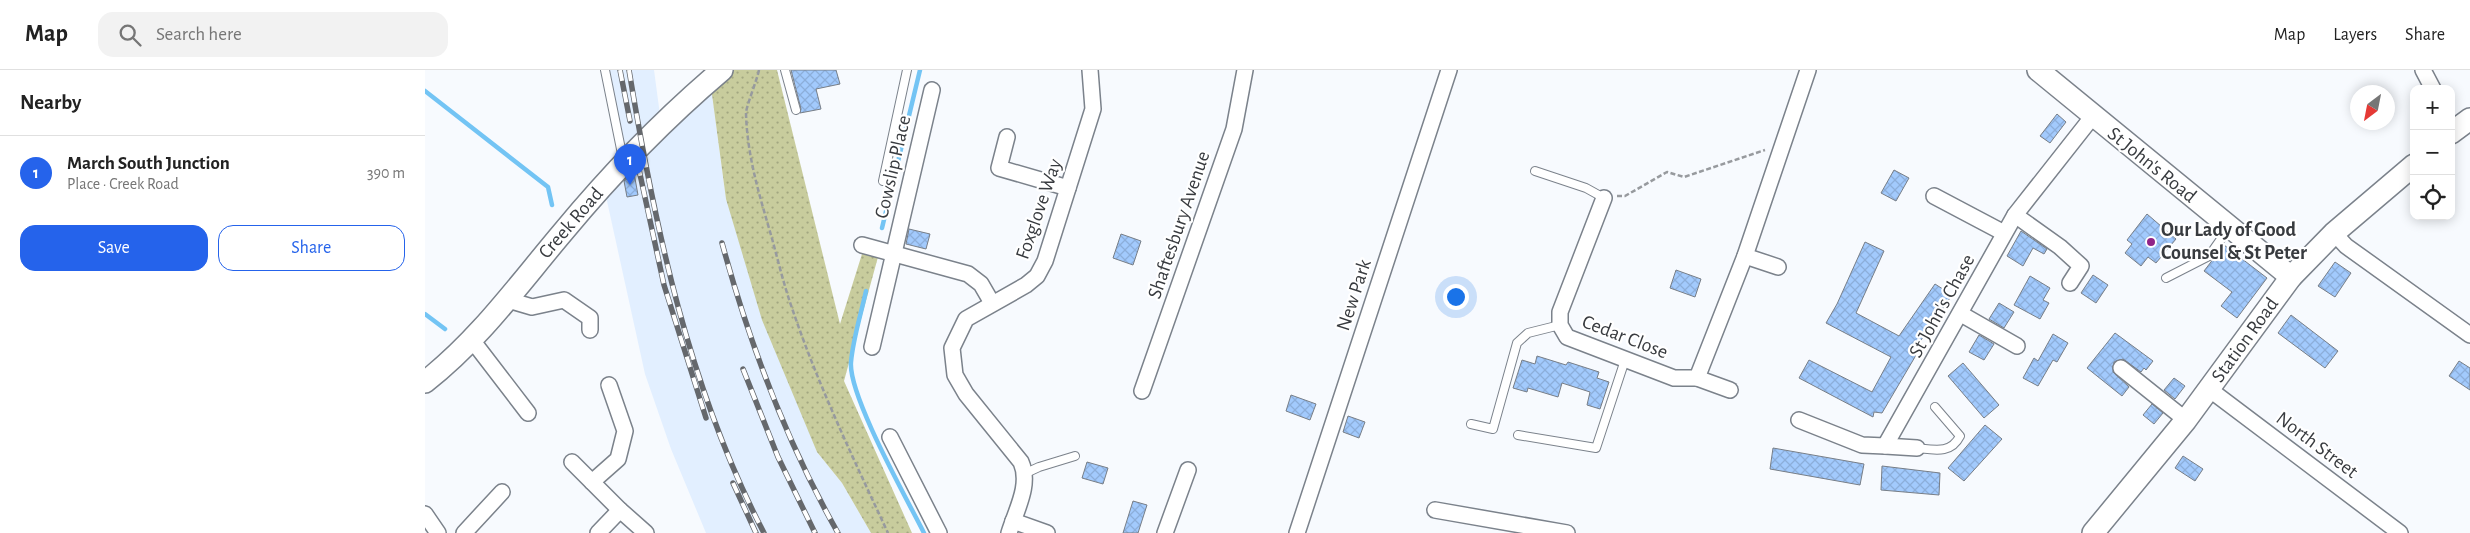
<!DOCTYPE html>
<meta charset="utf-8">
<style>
:root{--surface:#fff;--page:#f2f2f2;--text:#222;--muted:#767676;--line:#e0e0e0;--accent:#2563eb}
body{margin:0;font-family:"Alegreya Sans",sans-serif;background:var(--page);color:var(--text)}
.controls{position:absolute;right:15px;top:15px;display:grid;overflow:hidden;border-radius:10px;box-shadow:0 2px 12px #0003}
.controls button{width:45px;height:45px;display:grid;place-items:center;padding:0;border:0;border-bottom:1px solid var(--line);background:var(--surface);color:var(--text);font:25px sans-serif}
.compass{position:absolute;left:1925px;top:15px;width:45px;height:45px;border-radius:50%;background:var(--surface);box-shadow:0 2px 12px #0003;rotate:212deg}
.you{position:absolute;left:1030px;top:226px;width:18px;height:18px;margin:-12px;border:4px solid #fff;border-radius:50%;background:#1a73e8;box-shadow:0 0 0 8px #1a73e833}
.badge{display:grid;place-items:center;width:32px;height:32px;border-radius:50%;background:var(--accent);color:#fff;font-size:16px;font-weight:700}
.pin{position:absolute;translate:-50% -41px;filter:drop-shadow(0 1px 2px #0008)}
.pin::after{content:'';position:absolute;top:26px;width:18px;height:15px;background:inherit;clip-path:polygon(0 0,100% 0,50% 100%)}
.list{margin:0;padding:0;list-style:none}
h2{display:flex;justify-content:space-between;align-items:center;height:65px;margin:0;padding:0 20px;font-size:21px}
h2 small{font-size:16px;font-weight:400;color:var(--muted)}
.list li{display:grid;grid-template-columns:32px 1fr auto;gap:15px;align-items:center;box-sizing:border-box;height:75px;padding:0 20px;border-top:1px solid var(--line)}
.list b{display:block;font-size:19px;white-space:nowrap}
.list p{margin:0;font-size:16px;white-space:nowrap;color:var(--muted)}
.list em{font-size:16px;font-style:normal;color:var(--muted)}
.actions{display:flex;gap:10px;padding:15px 20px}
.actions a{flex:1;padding:11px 0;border:1px solid var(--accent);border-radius:15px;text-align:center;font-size:18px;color:var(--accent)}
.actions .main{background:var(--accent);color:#fff}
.icon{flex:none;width:28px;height:28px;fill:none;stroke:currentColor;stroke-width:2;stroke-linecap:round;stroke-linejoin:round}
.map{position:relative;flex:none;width:2045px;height:463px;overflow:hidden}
header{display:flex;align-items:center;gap:30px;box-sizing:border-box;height:70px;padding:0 25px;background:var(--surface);border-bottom:1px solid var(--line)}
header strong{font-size:24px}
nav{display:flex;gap:28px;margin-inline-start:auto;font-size:18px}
.search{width:350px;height:45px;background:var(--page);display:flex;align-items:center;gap:12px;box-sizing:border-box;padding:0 18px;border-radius:15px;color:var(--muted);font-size:19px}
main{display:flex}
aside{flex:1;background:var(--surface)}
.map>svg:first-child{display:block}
.built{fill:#e2efff}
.grass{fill:url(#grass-dots)}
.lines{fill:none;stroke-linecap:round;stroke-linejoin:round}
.stream{stroke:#73c4f4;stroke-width:4.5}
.building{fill:url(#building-cross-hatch);stroke:#777e87}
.lane-casing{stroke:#7b828b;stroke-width:10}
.street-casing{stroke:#7b828b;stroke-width:18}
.secondary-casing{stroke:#7b828b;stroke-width:24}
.path{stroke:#979a9e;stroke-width:2.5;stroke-dasharray:5 2.5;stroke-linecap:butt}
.lane{stroke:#fff;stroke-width:8}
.street{stroke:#fff;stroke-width:15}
.secondary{stroke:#fff;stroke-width:21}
.rail-casing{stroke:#65686c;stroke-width:5.5}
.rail{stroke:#fff;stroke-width:4;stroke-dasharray:11;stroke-linecap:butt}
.poi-dot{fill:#902487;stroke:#fff;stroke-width:2}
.labels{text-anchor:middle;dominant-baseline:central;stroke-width:4.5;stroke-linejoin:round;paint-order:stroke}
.street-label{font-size:20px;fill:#383b3f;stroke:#fff}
.poi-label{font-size:20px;font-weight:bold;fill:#383b3f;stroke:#fff;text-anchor:start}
</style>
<header>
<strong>Map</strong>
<div class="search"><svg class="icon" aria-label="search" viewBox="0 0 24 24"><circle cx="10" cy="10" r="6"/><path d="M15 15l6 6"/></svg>Search here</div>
<nav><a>Map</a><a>Layers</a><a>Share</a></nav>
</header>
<main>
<aside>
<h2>Nearby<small></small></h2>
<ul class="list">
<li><span class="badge">1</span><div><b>March South Junction</b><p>Place · Creek Road</p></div><em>390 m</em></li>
</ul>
<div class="actions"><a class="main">Save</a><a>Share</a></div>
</aside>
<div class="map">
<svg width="2045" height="463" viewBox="0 0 2045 463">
<defs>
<pattern id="grass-dots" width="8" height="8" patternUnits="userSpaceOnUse" patternTransform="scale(1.25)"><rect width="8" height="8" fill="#c8cc9d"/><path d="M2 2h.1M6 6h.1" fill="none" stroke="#a3a781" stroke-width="1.8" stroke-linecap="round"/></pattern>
<pattern id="building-cross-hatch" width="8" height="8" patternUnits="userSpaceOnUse" patternTransform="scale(1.25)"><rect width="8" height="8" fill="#a2cafd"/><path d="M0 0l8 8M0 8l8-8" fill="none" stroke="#8caeda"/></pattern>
</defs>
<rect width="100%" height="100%" fill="#f7fafe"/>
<g class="built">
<path d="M184,0h45l6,45 -34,35z"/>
<path d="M286,17l15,112 91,253 25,31 29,50h-165l-35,-84 -26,-75 -40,-182z"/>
</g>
<path class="grass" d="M308,0h44l63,254 22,-70 16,3 -34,124 68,152h-41l-29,-50 -25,-31 -55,-132 -36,-121 -15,-112z"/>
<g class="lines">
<g class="stream">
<path d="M0,21l123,96 4,18"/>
<path d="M457,158l38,-158"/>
<path d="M441,221c-5,23 -13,48 -15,71 -3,33 56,137 73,171"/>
<path d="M0,244l20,15"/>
</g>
</g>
<g class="building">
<path d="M366,0h45l4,14 -24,5 5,20 -21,4 1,-4z"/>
<path d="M1632,44l9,8 -16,21 -10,-7z"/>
<path d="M1469,100l15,8 -13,23 -15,-8z"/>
<path d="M209,103l4,22 -11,2 -3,-16z"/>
<path d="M1722,144l29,25 -20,24 -8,-6 -7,9 -16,-13 7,-9 -5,-4z"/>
<path d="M484,159l21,5 -4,15 -20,-5z"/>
<path d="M1596,161l26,18 -3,5 -11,-6 -10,18 -16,-10z"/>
<path d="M696,164l20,7 -8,24 -20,-7z"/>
<path d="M1440,172l19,9 -28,62 43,23 36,-52 17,11 -33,48 3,2 -40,68 -8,-1 -1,5 -74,-39 10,-18 63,32 19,-35 -65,-34 11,-19z"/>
<path d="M1799,175l43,33 -30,40 -16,-12 11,-14 -28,-21z"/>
<path d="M1910,192l16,11 -16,24 -17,-11z"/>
<path d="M1251,200l25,9 -6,18 -25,-9z"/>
<path d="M1668,205l15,10 -12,18 -15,-10z"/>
<path d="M1605,206l20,12 -7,12 6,3 -9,16 -26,-14z"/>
<path d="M1574,233l15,9 -10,16 -15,-9z"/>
<path d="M1866,245l47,36 -13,17 -47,-35z"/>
<path d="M1690,263l38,28 -7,9 -2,-2 -3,4 -18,-13 -9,3 -1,10 16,15 -7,9 -35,-28z"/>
<path d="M1628,264l15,9 -11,19 -4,-2 -15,26 -15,-8 11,-20 4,3z"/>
<path d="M1554,265l15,9 -10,16 -15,-8z"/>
<path d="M1112,286l29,9 2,-3 31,10 -2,6 12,4 -9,27 -13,-4 3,-13 -28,-9 -4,14 -30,-9 -1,4 -14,-4 9,-28 13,4z"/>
<path d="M2034,291l11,7v22l-21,-14z"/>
<path d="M1538,293l36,42 -15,13 -36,-42z"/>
<path d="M1749,308l11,8 -10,13 -11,-9z"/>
<path d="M866,325l25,9 -6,16 -24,-9z"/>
<path d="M1727,334l11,9 -9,11 -11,-9z"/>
<path d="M923,346l17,6 -6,16 -16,-6z"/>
<path d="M1560,355l17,14 -38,42 -16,-13z"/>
<path d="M1348,378l91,16 -4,21 -90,-16z"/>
<path d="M1758,386l20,13 -8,12 -20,-13z"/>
<path d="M662,392l21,6 -5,16 -21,-6z"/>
<path d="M1457,396l58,7 -1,22 -58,-5z"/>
<path d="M708,431l14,4 -9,28h-15z"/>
</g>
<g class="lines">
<g class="lane-casing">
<g id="lane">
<path d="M180,0l18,89"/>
<path d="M360,0l11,40"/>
<path d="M1110,101l51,17 18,10"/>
<path d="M458,111l24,-111"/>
<path d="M1741,208l43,-22 19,-27"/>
<path d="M1046,354l22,5 24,-86 11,-10 32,-8"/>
<path d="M1093,365l78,13 29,-88"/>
<path d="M1492,378c18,2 34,6 43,-12l-25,-29"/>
<path d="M601,403l13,-6 36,-11"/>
</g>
</g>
<g class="street-casing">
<g id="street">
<path d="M1998,0l10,19"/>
<path d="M582,67l-8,31 69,20"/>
<path d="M1509,126l70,37"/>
<path d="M1179,128l-44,114v13l7,12 107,41h23l48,-122 63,-186"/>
<path d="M1590,145l45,32 21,19 -11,17"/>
<path d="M1909,163l12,13 124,89"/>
<path d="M437,175l106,29 13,10 11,19"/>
<path d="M1320,186l33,11"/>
<path d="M83,230l24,7 32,-7 26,18v12"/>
<path d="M1536,244l56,32"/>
<path d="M47,270l56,73"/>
<path d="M447,277l60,-257"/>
<path d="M1696,298l65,52"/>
<path d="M1272,308l33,12"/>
<path d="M1784,319l191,144"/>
<path d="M717,321l92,-262 11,-59"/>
<path d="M1374,350l63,25 23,1 130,-231 78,-99"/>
<path d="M465,367l49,96"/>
<path d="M1460,376l32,2"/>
<path d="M147,392l48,48"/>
<path d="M167,412l26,-23 7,-28 -16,-46"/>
<path d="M1010,440l132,23"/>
<path d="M0,444l13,19"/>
<path d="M588,451l34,12"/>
<path d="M39,463l38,-41"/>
<path d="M173,463l22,-23 26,23"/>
<path d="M584,463c7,-23 22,-48 12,-71l-55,-68 -11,-19 -3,-27 14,-29 60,-34 11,-9 8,-15 48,-152 -3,-39"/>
<path d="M740,463l23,-63"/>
<path d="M872,463l152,-463"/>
</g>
</g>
<g class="secondary-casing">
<g id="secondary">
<path d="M1613,0l253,207"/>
<path d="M2026,63l19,-14"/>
<path d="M0,312c54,-42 94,-98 138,-150 48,-58 101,-113 159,-162"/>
<path d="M1668,463l93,-113 105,-143 43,-44 80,-68"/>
</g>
</g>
<g class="path">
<path d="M334,0c-2,10 -13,37 -13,43 1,42 13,81 25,122 7,25 13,51 22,76 26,76 61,149 95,222"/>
<path d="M1192,126h8l42,-24 17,5 81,-27"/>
</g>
<use href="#lane" class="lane"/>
<use href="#street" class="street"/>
<use href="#secondary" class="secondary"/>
<g class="rail-casing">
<g id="rail">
<path d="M195,0l10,51"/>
<path d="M204,0c26,158 60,319 135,463"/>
<path d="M213,95l26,120 42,133"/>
<path d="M297,173c27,99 65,200 116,290"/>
<path d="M318,299l35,88 37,76"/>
<path d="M308,413l23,50"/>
</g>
</g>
<use href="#rail" class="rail"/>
</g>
<circle class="poi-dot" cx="1726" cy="172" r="5"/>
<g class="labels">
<g class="street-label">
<text transform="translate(1727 95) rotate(39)">St John's Road</text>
<text transform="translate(468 97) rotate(-77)">Cowslip Place</text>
<text transform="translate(614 139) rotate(-71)">Foxglove Way</text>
<text transform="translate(146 153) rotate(-49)">Creek Road</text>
<text transform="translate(754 155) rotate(-71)">Shaftesbury Avenue</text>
<text transform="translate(929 225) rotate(-72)">New Park</text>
<text transform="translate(1517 236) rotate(-61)">St John's Chase</text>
<text transform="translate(1200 267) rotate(21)">Cedar Close</text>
<text transform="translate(1820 270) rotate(-54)">Station Road</text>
<text transform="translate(1892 375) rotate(37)">North Street</text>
</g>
<g class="poi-label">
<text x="1736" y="160">Our Lady of Good<tspan x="1736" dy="23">Counsel &amp; St Peter</tspan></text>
</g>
</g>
</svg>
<div class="controls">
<button>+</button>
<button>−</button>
<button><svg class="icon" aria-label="locate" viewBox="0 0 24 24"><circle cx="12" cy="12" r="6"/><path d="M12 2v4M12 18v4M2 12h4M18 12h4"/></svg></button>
</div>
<svg class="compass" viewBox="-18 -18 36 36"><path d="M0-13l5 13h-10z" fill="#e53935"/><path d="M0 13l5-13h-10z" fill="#767676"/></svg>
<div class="you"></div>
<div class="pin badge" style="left:205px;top:115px">1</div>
</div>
</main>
